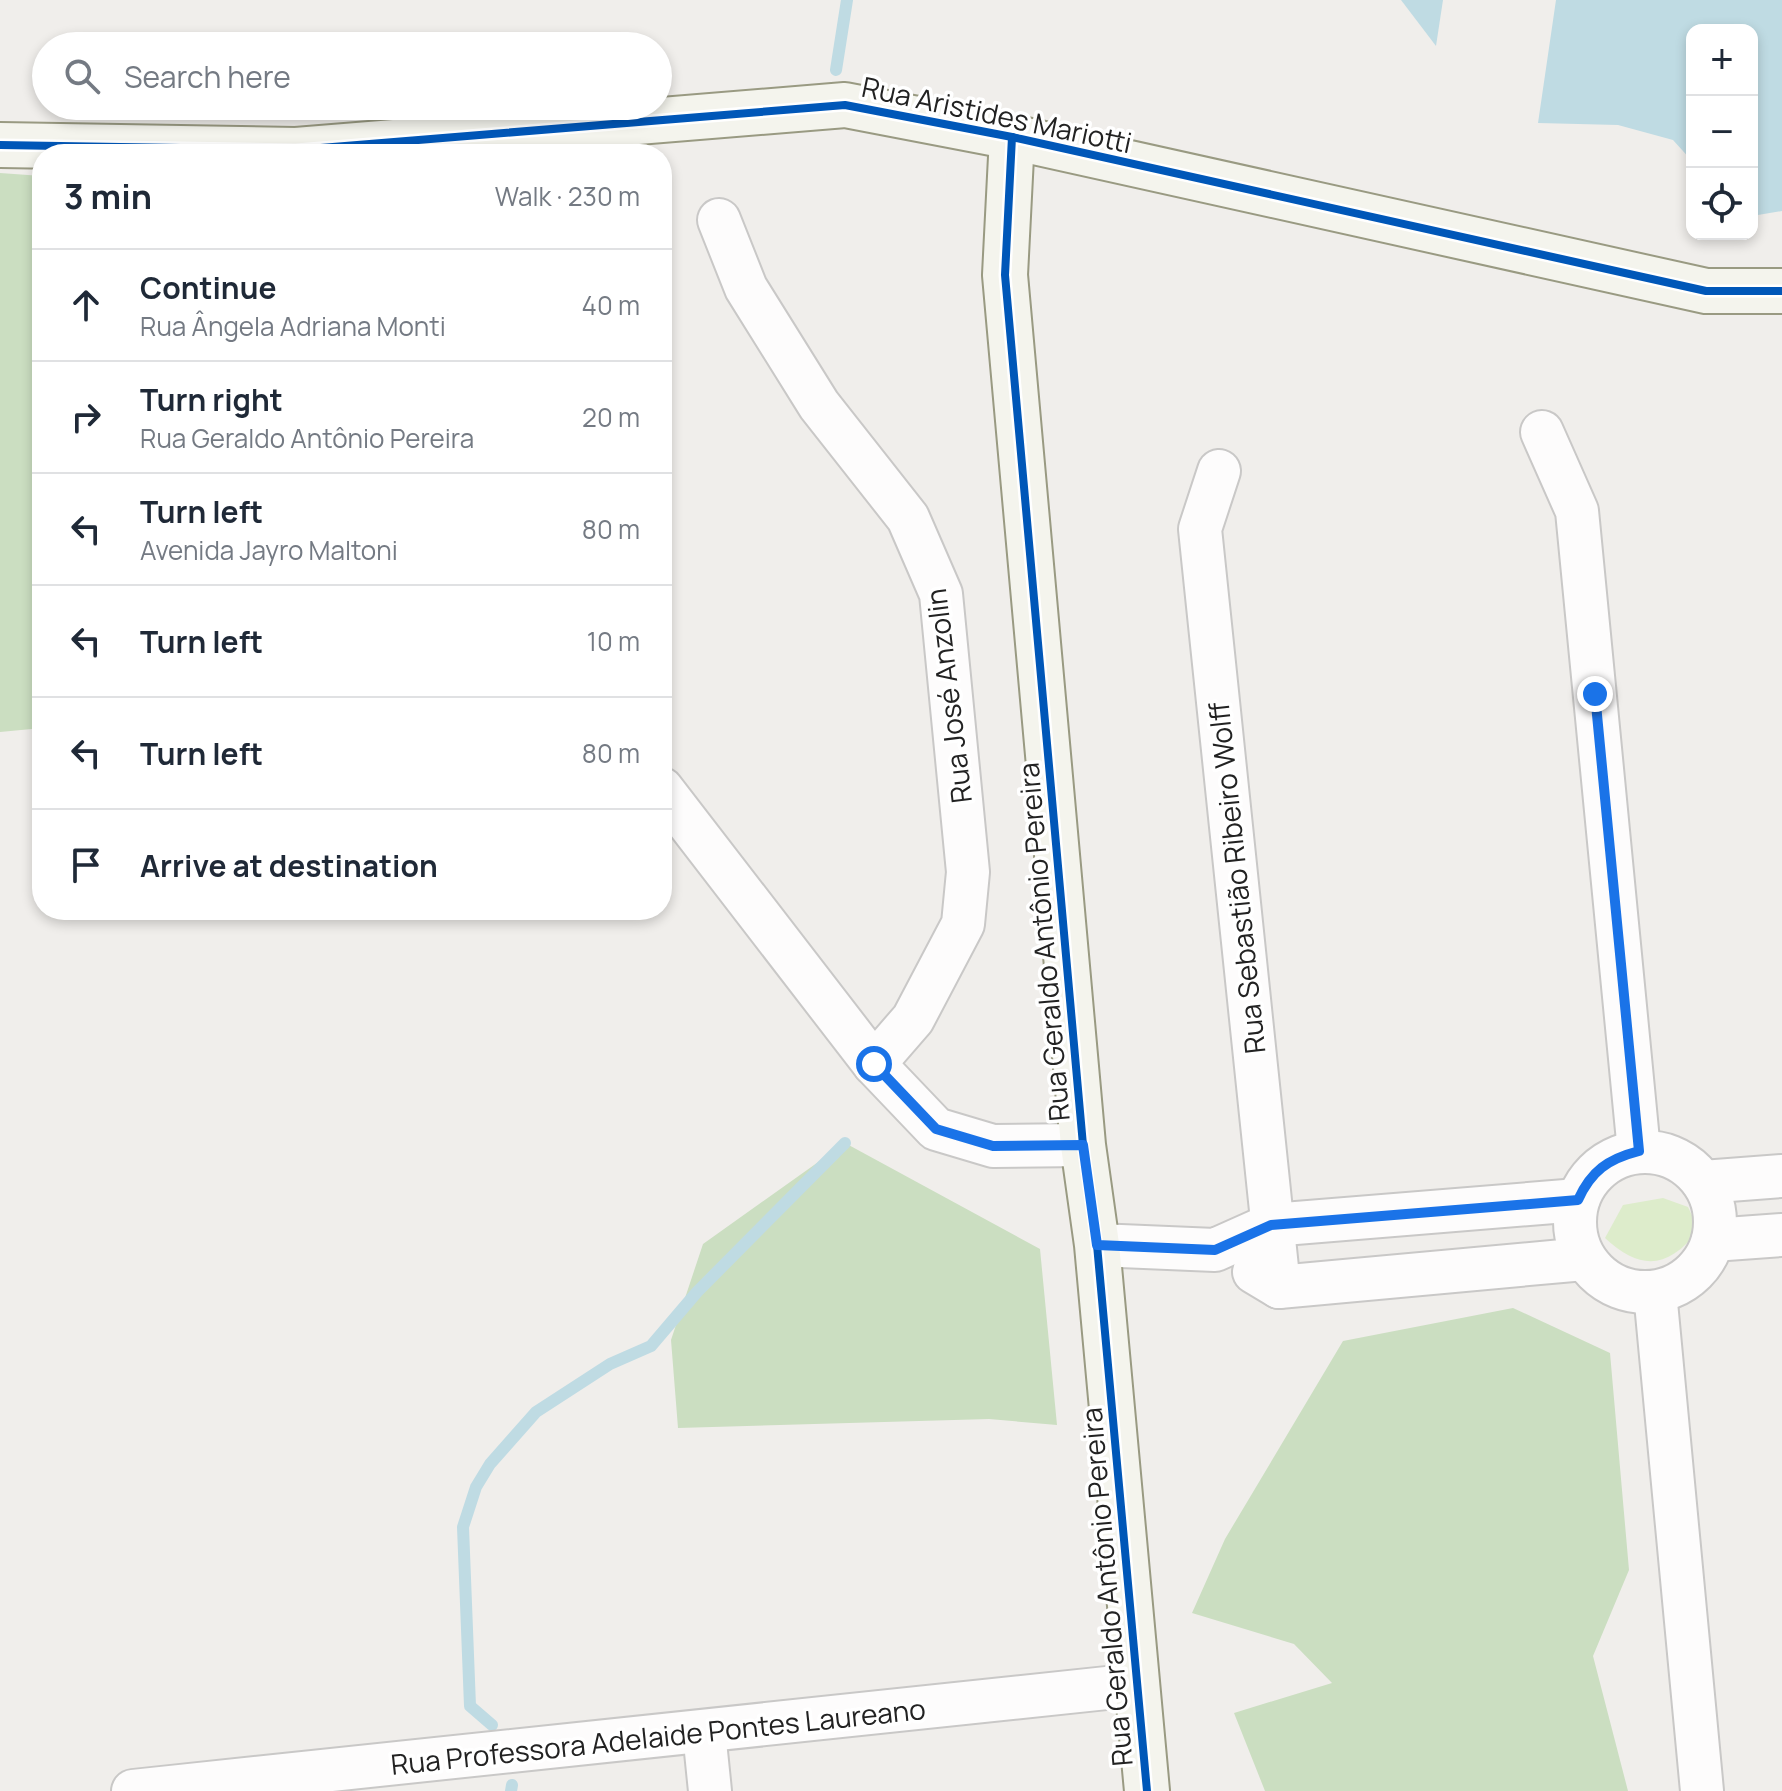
<!DOCTYPE html>
<meta charset="utf-8">
<style>
:root{--surface:#fff;--page:#f6f6f7;--text:#1f2937;--muted:#747a83;--line:#e0e1e3}
body{margin:0;font-family:Manrope,sans-serif;background:var(--page);color:var(--text)}
.controls{position:absolute;right:24px;top:24px;display:grid;overflow:hidden;border-radius:16px;box-shadow:0 4px 12px #0003}
.controls button{width:72px;height:72px;display:grid;place-items:center;padding:0;border:0;border-bottom:2px solid var(--line);background:var(--surface);color:var(--text);font:40px sans-serif}
.stop{position:absolute;width:24px;height:24px;margin:-18px;border:6px solid #1a73e8;border-radius:50%;background:#fff}
.stop.end{background:#1a73e8;border-color:#fff;box-shadow:0 2px 8px #0008}
.list{margin:0;padding:0;list-style:none}
h2{display:flex;justify-content:space-between;align-items:center;height:104px;margin:0;padding:0 32px;font-size:34px}
h2 small{font-size:26px;font-weight:400;color:var(--muted)}
.list li{display:grid;grid-template-columns:52px 1fr auto;gap:24px;align-items:center;box-sizing:border-box;height:112px;padding:0 32px;border-top:2px solid var(--line)}
.list b{display:block;font-size:30px;white-space:nowrap}
.list p{margin:0;font-size:26px;white-space:nowrap;color:var(--muted)}
.list em{font-size:26px;font-style:normal;color:var(--muted)}
.icon{flex:none;width:44px;height:44px;fill:none;stroke:currentColor;stroke-width:2;stroke-linecap:round;stroke-linejoin:round}
.map{position:relative;flex:none;width:1782px;height:1791px;overflow:hidden}
.search{position:absolute;background:var(--surface);box-shadow:0 4px 12px #0003;left:32px;top:32px;width:640px;height:88px;display:flex;align-items:center;gap:20px;box-sizing:border-box;padding:0 28px;border-radius:44px;color:var(--muted);font-size:30px}
.panel{position:absolute;background:var(--surface);box-shadow:0 4px 12px #0003;left:32px;top:144px;width:640px;height:776px;border-radius:32px}
.map>svg:first-child{display:block}
.grass{fill:#ddeccb}
.forest{fill:#cbdec1}
.water{fill:#bfdbe3}
.lines{fill:none;stroke-linecap:round;stroke-linejoin:round}
.stream{stroke:#bfdbe3;stroke-width:12}
.street-casing{stroke:#c9c8c7;stroke-width:46}
.secondary-casing{stroke:#999a82;stroke-width:48}
.street{stroke:#fdfcfc;stroke-width:42}
.secondary{stroke:#f4f4ed;stroke-width:44}
.cycleway-casing{stroke:#fff;stroke-width:13}
.cycleway{stroke:#0057b8;stroke-width:8}
.route{stroke:#1a73e8;stroke-width:10}
.labels{text-anchor:middle;dominant-baseline:central;stroke-width:7;stroke-linejoin:round;paint-order:stroke}
.street-label{font-size:28px;fill:#222;stroke:#fff}
</style>
<div class="map">
<svg width="1782" height="1791" viewBox="0 0 1782 1791">
<rect width="100%" height="100%" fill="#f0eeeb"/>
<path class="grass" d="M1663,1198l25,9 11,23c-31,38 -57,42 -94,8l18,-33z"/>
<g class="forest">
<path d="M0,173l42,3v552l-42,4z"/>
<path d="M845,1143l195,106 17,176 -68,-6 -311,9 -7,-88 32,-96z"/>
<path d="M1513,1308l97,45 19,217 -36,86 35,135h-363l-31,-78 98,-30 -38,-39 -102,-31 33,-74 118,-198z"/>
</g>
<g class="water">
<path d="M1401,0h42l-7,46z"/>
<path d="M1556,0h226v211l-30,5v-186h-60v131l-19,-21 -55,-15 -80,-2z"/>
</g>
<g class="lines">
<g class="stream">
<path d="M836,70l11,-70"/>
<path d="M492,1725l-22,-19 -7,-179 13,-40 14,-23 46,-52 74,-48 41,-18 46,-54 148,-149"/>
<path d="M511,1791l1,-6"/>
</g>
<g class="street-casing">
<g id="street">
<path d="M719,220l27,68 73,117 89,113 33,76 27,278 -5,52 -50,95 -39,45"/>
<path d="M1542,432l35,79 62,640"/>
<path d="M1219,471l-19,58 79,758"/>
<path d="M662,789l212,275 62,65 57,17 90,-1"/>
<circle cx="1645" cy="1222" r="70"/>
<path d="M1703,1182l79,-6"/>
<path d="M1713,1240l69,-5"/>
<path d="M1097,1245l118,5 56,-25 307,-25"/>
<path d="M1254,1272l25,15 305,-28"/>
<path d="M1655,1292l47,499"/>
<path d="M704,1732l6,59"/>
<path d="M133,1791l1002,-106"/>
</g>
</g>
<g class="secondary-casing">
<g id="secondary">
<path d="M1012,137l-7,138 78,870 14,100 50,546"/>
<path d="M0,145l296,5 549,-45 167,32 694,154h76"/>
</g>
</g>
<use href="#street" class="street"/>
<use href="#secondary" class="secondary"/>
<g class="cycleway-casing">
<g id="cycleway">
<path d="M1012,137l-7,138 78,870 14,100 50,546"/>
<path d="M0,145l296,5 549,-45 167,32 694,154h76"/>
</g>
</g>
<use href="#cycleway" class="cycleway"/>
</g>
<g class="lines">
<path class="route" d="M874,1064l62,65 57,17 90,-1 14,100 118,5 56,-25 307,-25c13,-29 30,-41 61,-49l-44,-457"/>
</g>
<g class="labels">
<g class="street-label">
<text transform="translate(997 114) rotate(12)">Rua Aristides Mariotti</text>
<text transform="translate(948 696) rotate(-97)">Rua José Anzolin</text>
<text transform="translate(1236 878) rotate(-96)">Rua Sebastião Ribeiro Wolff</text>
<text transform="translate(1043 942) rotate(-95)">Rua Geraldo Antônio Pereira</text>
<text transform="translate(1106 1587) rotate(-95)">Rua Geraldo Antônio Pereira</text>
<text transform="translate(658 1736) rotate(-6)">Rua Professora Adelaide Pontes Laureano</text>
</g>
</g>
</svg>
<div class="controls">
<button>+</button>
<button>−</button>
<button><svg class="icon" aria-label="locate" viewBox="0 0 24 24"><circle cx="12" cy="12" r="6"/><path d="M12 2v4M12 18v4M2 12h4M18 12h4"/></svg></button>
</div>
<div class="stop" style="left:874px;top:1064px"></div>
<div class="stop end" style="left:1595px;top:694px"></div>
<div class="search"><svg class="icon" aria-label="search" viewBox="0 0 24 24"><circle cx="10" cy="10" r="6"/><path d="M15 15l6 6"/></svg>Search here</div>
<section class="panel">
<h2>3 min<small>Walk · 230 m</small></h2>
<ul class="list">
<li><svg class="icon" aria-label="ahead" viewBox="0 0 24 24"><path d="M12 20V5M6 11l6-6 6 6"/></svg><div><b>Continue</b><p>Rua Ângela Adriana Monti</p></div><em>40 m</em></li>
<li><svg class="icon" aria-label="right" viewBox="0 0 24 24"><path d="M7 20v-9h11M14 6l5 5-5 5"/></svg><div><b>Turn right</b><p>Rua Geraldo Antônio Pereira</p></div><em>20 m</em></li>
<li><svg class="icon" aria-label="left" viewBox="0 0 24 24"><path d="M17 20v-9H6M10 6l-5 5 5 5"/></svg><div><b>Turn left</b><p>Avenida Jayro Maltoni</p></div><em>80 m</em></li>
<li><svg class="icon" aria-label="left" viewBox="0 0 24 24"><path d="M17 20v-9H6M10 6l-5 5 5 5"/></svg><div><b>Turn left</b></div><em>10 m</em></li>
<li><svg class="icon" aria-label="left" viewBox="0 0 24 24"><path d="M17 20v-9H6M10 6l-5 5 5 5"/></svg><div><b>Turn left</b></div><em>80 m</em></li>
<li><svg class="icon" aria-label="arrive" viewBox="0 0 24 24"><path d="M6 21V4h12l-3 4 3 4H6"/></svg><div><b>Arrive at destination</b></div></li>
</ul>
</section>
</div>
